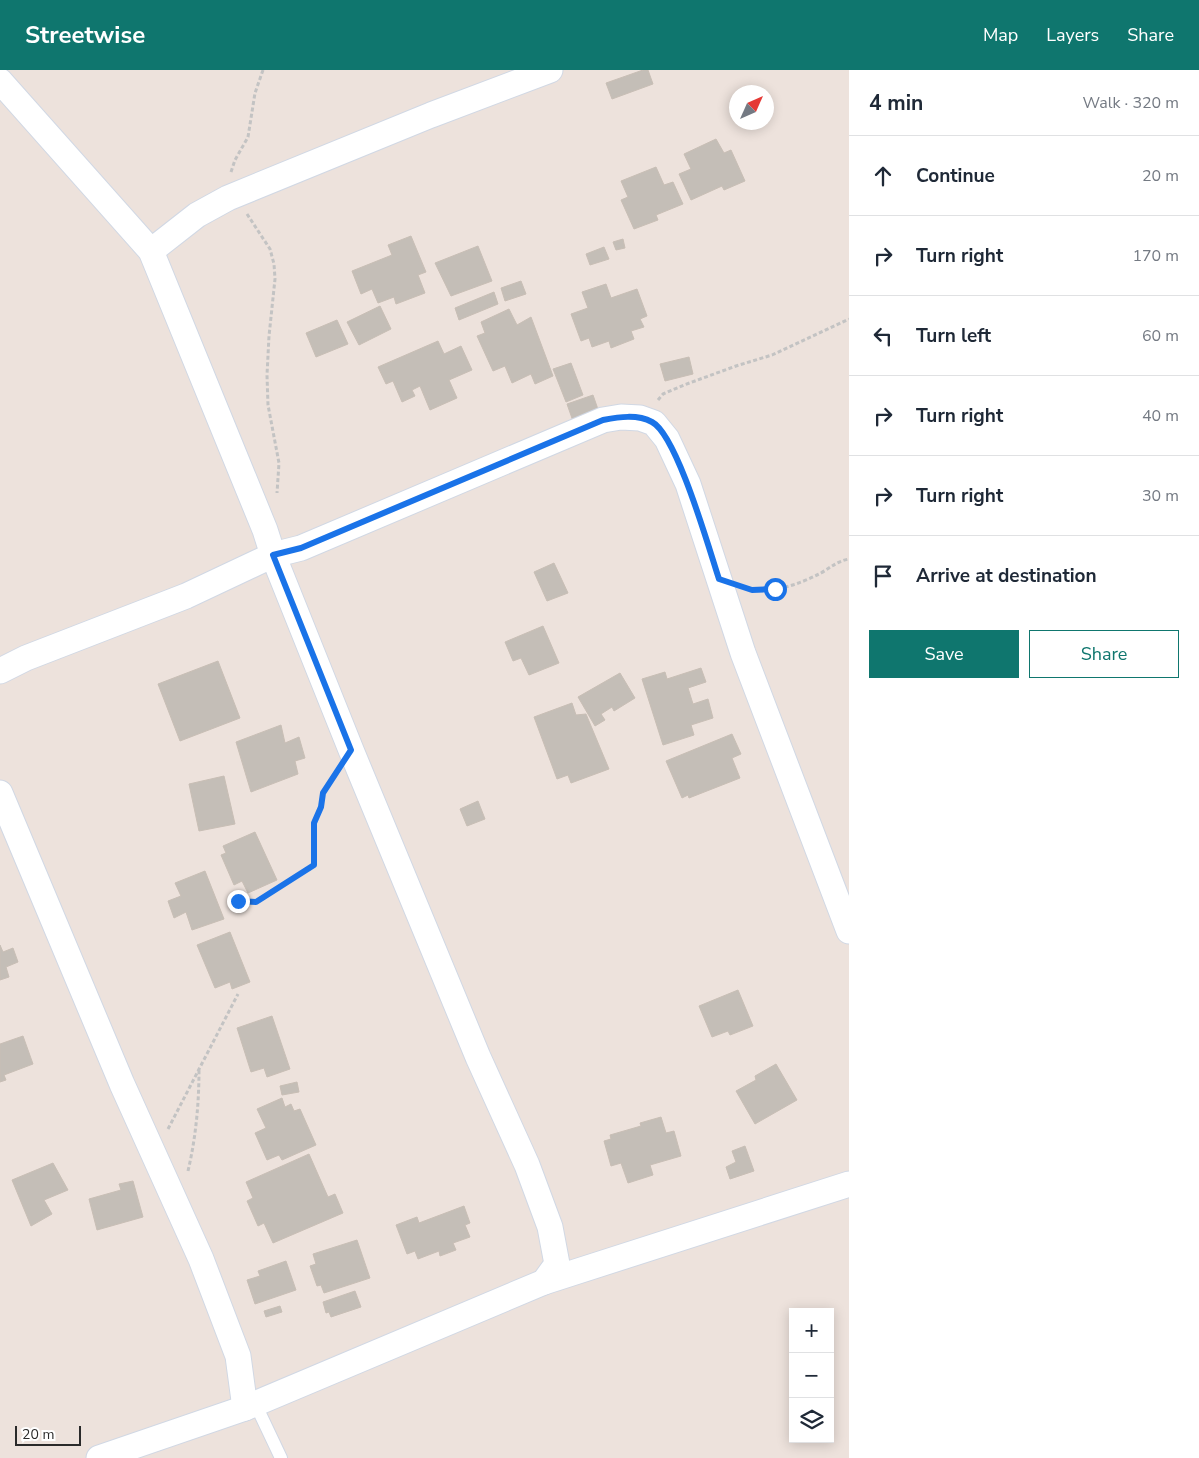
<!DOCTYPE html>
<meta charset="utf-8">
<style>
:root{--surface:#fff;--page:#f2f2f3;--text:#1f2937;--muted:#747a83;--line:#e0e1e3;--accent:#0f766e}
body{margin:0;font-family:"Nunito Sans",sans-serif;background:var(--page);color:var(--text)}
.controls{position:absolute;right:15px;bottom:15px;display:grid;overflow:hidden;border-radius:0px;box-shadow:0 2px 12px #0003}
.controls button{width:45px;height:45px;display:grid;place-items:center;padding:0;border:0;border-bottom:1px solid var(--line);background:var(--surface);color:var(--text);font:25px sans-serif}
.compass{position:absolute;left:729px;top:15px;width:45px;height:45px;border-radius:50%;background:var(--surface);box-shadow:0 2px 12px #0003;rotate:45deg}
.scale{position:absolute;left:15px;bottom:12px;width:66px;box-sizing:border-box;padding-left:5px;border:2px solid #2a2a2a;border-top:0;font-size:14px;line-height:18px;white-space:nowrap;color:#2a2a2a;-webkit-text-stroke:4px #fff;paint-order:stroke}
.stop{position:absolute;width:15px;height:15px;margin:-11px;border:4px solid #1a73e8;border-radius:50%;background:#fff}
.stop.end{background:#1a73e8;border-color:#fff;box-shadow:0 1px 5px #0008}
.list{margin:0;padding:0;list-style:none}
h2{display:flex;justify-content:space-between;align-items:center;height:65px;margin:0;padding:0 20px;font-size:21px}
h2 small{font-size:16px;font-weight:400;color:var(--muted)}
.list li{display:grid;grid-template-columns:32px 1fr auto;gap:15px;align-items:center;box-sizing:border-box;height:80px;padding:0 20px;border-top:1px solid var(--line)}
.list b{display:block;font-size:19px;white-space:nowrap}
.list em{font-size:16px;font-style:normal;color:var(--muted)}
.actions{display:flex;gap:10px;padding:15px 20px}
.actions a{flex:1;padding:11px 0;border:1px solid var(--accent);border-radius:0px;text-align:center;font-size:18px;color:var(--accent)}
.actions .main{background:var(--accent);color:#fff}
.icon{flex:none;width:28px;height:28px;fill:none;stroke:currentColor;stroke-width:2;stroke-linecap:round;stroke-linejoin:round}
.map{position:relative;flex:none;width:849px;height:1388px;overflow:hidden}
header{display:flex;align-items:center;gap:30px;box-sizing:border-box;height:70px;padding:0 25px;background:var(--accent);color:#fff}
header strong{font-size:24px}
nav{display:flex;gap:28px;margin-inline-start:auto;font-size:18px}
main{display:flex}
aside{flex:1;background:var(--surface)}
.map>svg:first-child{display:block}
.building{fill:#c4beb7;stroke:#c8beb5}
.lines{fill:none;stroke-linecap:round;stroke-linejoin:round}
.service-casing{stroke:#d1d8e4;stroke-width:14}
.minor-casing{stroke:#d1d8e4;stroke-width:27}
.path{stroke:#c3c3c3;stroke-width:3;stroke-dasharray:4 2.5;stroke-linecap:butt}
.service{stroke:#fff;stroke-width:12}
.minor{stroke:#fff;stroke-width:25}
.route{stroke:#1a73e8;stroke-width:6}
</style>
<header>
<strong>Streetwise</strong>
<nav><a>Map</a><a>Layers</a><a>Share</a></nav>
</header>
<main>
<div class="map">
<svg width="849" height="1388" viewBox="0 0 849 1388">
<rect width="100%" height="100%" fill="#ede2dc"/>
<g class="building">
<path d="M643,0h5l5,14 -41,15 -6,-16z"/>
<path d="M716,69l8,14 7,-3 14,31 -21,9 -2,-4 -31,14 -12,-26 12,-5 -7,-15z"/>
<path d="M656,97l8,18 9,-3 10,22 -27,11 2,5 -24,9 -13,-29 7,-3 -7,-16z"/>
<path d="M411,166l15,36 -8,3 7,18 -29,11 -2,-7 -16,6 -6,-14 -11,5 -9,-23 40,-16 -4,-10z"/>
<path d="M623,169l2,9 -9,2 -3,-8z"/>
<path d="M478,176l14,35 -41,15 -16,-33z"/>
<path d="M604,177l5,12 -19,6 -4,-11z"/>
<path d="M521,211l5,13 -21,7 -4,-13z"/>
<path d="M606,214l5,14 26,-9 10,27 -7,3 4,8 -13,4 3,8 -23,9 -2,-7 -17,6 -3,-9 -8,3 -10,-27 17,-6 -6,-16z"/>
<path d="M494,222l4,12 -39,16 -4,-12z"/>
<path d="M380,236l11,23 -32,16 -12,-23z"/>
<path d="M509,239l8,16 14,-8 22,59 -18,8 -4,-10 -19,9 -7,-17 -12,5 -16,-35 8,-3 -4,-11z"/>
<path d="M337,250l11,24 -32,13 -10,-24z"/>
<path d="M438,271l6,13 17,-8 11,24 -23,10 8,18 -27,12 -10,-24 -8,4 3,6 -13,6 -9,-21 -7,3 -8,-17z"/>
<path d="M689,287l4,17 -28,7 -5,-17z"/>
<path d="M571,293l12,32 -17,7 -13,-33z"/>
<path d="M593,325l7,20 -26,9 -7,-20z"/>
<path d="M554,493l14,30 -21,8 -13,-29z"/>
<path d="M543,556l16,37 -30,12 -8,-17 -8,3 -8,-19z"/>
<path d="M218,591l22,57 -60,23 -22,-57z"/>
<path d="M701,598l5,14 -18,6 5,16 15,-5 5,19 -22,7 3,10 -31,10 -21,-66 23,-7 2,7z"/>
<path d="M620,603l15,25 -21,13 -2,-4 -11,7 4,6 -10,6 -17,-29z"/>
<path d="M572,633l4,12 10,-1 23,55 -38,14 -3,-8 -11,4 -23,-62z"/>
<path d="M281,655l4,18 14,-6 6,21 -10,3 3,13 -47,18 -15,-50z"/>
<path d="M732,664l9,20 -9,4 8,20 -51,20 -1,-3 -6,3 -16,-37z"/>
<path d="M224,706l11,48 -36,7 -10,-47z"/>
<path d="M478,731l7,18 -18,7 -7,-17z"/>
<path d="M255,762l22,48 -29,13 -6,-12 -8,4 -13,-30 5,-2 -3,-7z"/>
<path d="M205,801l19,48 -32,11 -6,-18 -12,6 -6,-17 13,-5 -6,-13z"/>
<path d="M230,862l20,50 -18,7 -2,-7 -15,6 -18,-43z"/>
<path d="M0,875l3,7 10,-4 5,14 -12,5 3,10 -9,3z"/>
<path d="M738,920l15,36 -23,9 -2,-4 -16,6 -13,-31z"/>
<path d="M272,946l18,53 -23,8 -3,-9 -13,4 -14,-44z"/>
<path d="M23,966l10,28 -29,11 2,5 -6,2v-38z"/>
<path d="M776,994l21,36 -42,24 -19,-33 20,-11 -1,-4z"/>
<path d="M297,1012l2,10 -17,3 -2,-9z"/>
<path d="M282,1028l3,9 6,-3 3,7 6,-2 16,36 -34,15 -3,-5 -12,5 -12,-27 11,-5 -9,-19z"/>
<path d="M661,1047l5,16 8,-2 7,25 -31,9 3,10 -25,8 -7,-20 -10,3 -7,-25 7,-2 -1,-4 31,-9 -1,-3z"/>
<path d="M745,1076l9,25 -24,8 -4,-12 10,-5 -4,-11z"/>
<path d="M309,1084l19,43 7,-3 8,19 -70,30 -9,-20 -6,3 -11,-25 6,-3 -7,-16z"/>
<path d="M53,1093l15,27 -24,10 8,14 -21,12 -19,-46z"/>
<path d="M133,1111l10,36 -46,13 -8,-31 32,-9 -2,-6z"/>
<path d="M464,1136l6,17 -5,2 5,12 -17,6 3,7 -16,6 -1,-5 -21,8 -3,-8 -8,3 -11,-29 21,-8 2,6z"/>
<path d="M357,1170l13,38 -46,15 -3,-8 -4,1 -7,-20 6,-2 -3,-10z"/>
<path d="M286,1191l10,29 -41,14 -8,-24 13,-4 -2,-5z"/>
<path d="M355,1221l6,16 -30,10 -2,-5 -3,1 -3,-11z"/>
<path d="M280,1236l2,6 -16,5 -2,-6z"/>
</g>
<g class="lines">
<g class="service-casing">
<path id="service" d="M255,1333l26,55"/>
</g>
<g class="minor-casing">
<g id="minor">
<path d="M0,11l151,170 114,279 8,25 78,195 127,307 49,108 23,62 7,37 -13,18 -299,126 -146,50"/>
<path d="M151,181l46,-36 31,-17 203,-83 119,-45"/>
<path d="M0,601l26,-13 160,-62 87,-41 28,-7 302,-128 18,-3 19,1 14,5 13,16 21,45 55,169 106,278"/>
<path d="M0,723l122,291 79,175 37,97 7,52"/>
<path d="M544,1212l305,-98"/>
</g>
</g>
<g class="path">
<path d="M231,102l4,-12 13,-23 7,-44 8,-23"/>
<path d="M247,144l23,35 4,15 1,15 -6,57 -2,39 1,30 11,58 -2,30"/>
<path d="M658,330l5,-6 21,-9 52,-19 36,-11 77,-36"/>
<path d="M746,518c24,7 54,-4 75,-15 10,-6 17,-12 28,-14"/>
<path d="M238,831l18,1 58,-37v-42l7,-16 2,-14 12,-20"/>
<path d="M168,1059l70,-135"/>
<path d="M188,1101c8,-34 11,-68 11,-102"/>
</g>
<use href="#service" class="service"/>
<use href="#minor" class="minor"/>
</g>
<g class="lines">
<path class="route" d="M238,831l18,1 58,-37v-42l7,-16 2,-14 28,-43 -78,-195 28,-7 302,-128c16,-3 34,-6 49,2 25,13 57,127 67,157l33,11 23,-1"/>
</g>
</svg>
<div class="controls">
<button>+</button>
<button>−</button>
<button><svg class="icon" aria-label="layers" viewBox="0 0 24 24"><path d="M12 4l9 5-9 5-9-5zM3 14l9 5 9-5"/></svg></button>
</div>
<svg class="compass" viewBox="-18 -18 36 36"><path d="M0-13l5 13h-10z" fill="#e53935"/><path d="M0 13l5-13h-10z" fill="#747a83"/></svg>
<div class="scale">20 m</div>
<div class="stop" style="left:775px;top:519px"></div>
<div class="stop end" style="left:238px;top:831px"></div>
</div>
<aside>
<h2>4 min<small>Walk · 320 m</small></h2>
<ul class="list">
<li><svg class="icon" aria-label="ahead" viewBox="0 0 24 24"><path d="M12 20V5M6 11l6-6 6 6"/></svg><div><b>Continue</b></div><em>20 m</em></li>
<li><svg class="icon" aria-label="right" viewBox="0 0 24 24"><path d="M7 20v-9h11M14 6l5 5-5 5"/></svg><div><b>Turn right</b></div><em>170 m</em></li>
<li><svg class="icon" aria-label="left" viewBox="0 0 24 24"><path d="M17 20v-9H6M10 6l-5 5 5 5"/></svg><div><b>Turn left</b></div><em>60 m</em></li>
<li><svg class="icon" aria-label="right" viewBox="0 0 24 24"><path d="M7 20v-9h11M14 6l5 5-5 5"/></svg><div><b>Turn right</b></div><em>40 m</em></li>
<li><svg class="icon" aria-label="right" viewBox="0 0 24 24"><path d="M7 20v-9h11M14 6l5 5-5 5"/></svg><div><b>Turn right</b></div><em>30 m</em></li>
<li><svg class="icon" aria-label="arrive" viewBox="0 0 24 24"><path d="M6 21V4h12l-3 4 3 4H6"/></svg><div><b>Arrive at destination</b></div></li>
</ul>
<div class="actions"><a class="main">Save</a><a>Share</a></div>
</aside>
</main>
